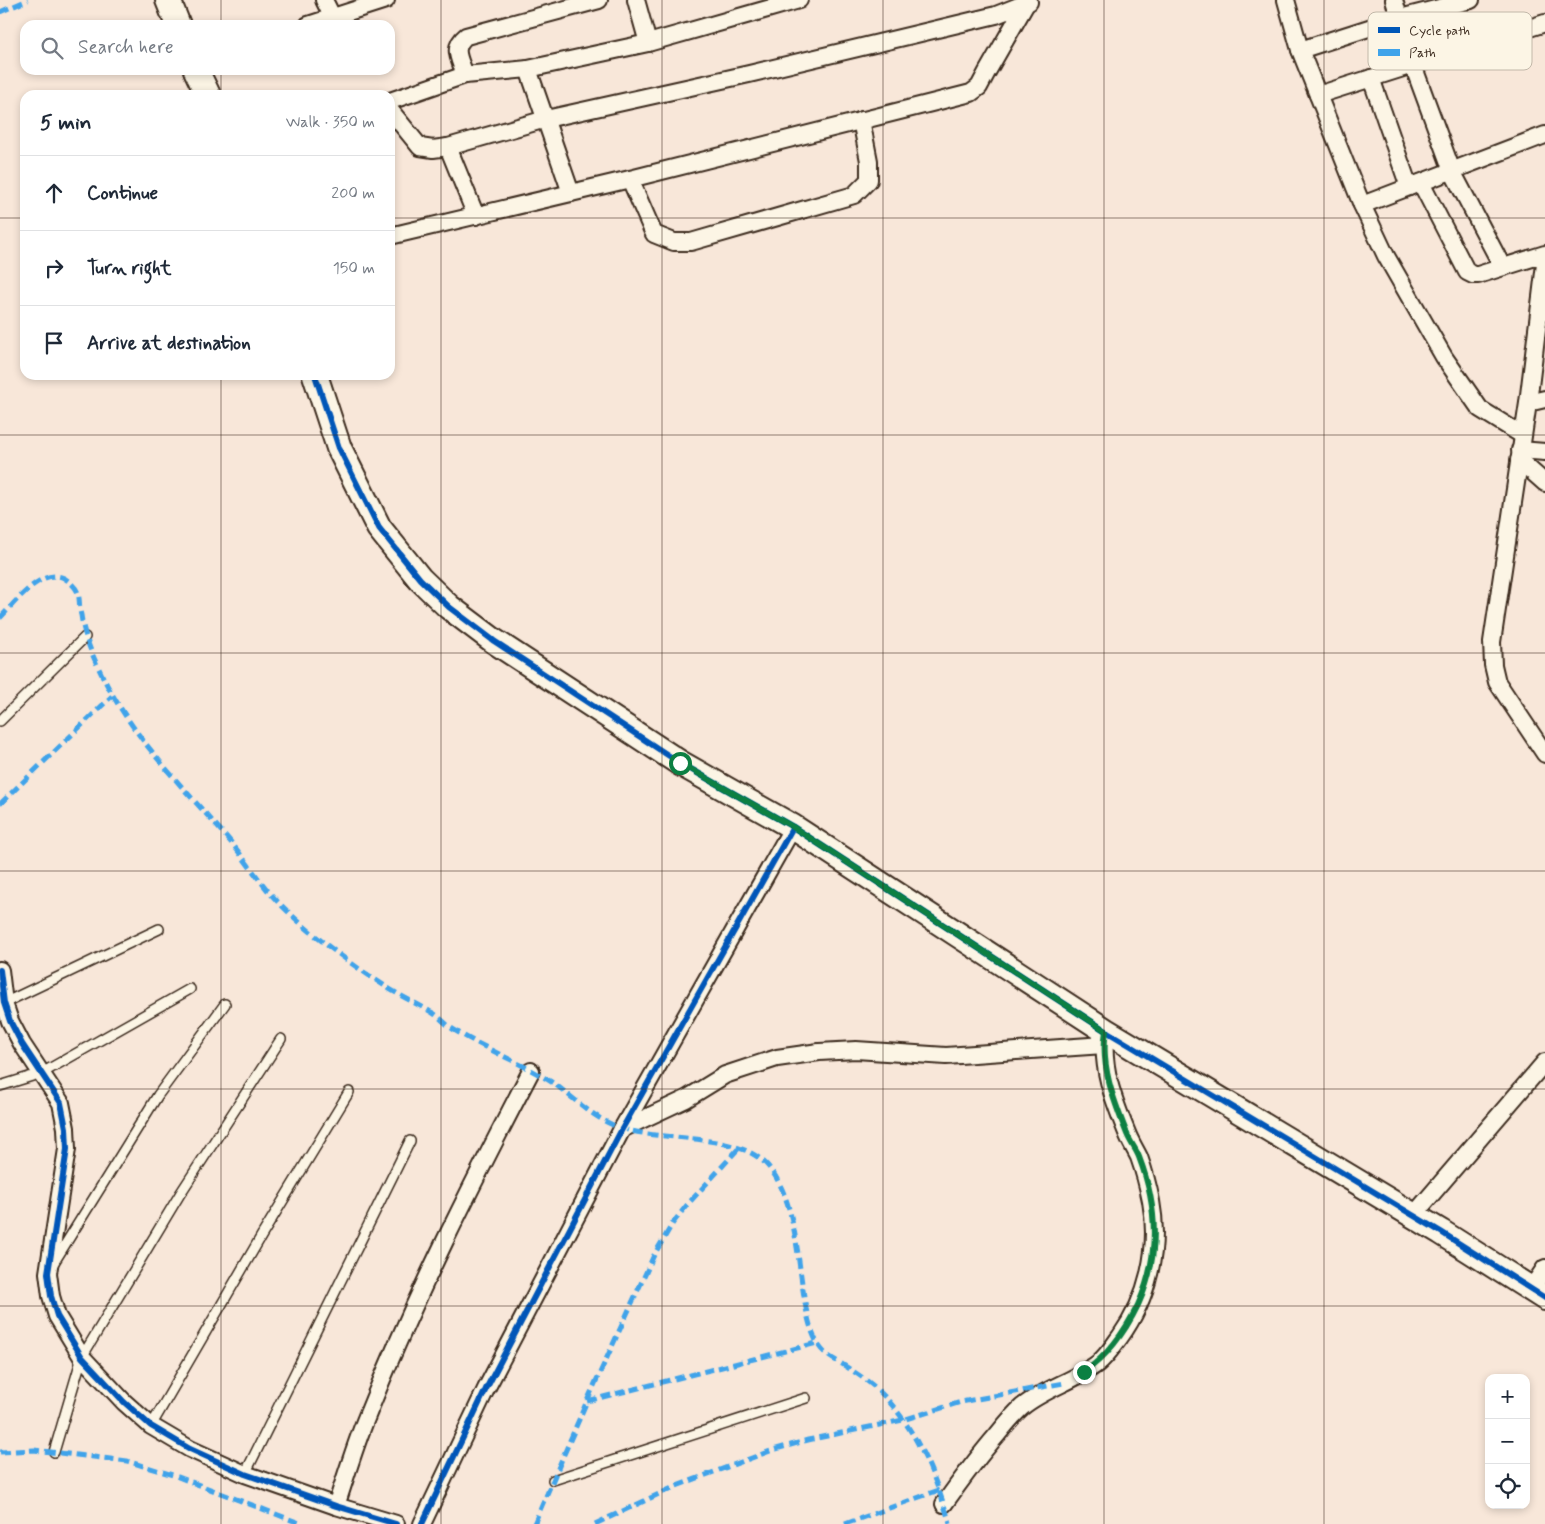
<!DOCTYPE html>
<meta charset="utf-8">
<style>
:root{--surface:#fff;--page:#f2f2f3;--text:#1f2937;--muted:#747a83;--line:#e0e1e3}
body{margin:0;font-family:Mynerve,sans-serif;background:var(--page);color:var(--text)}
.controls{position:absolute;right:15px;bottom:15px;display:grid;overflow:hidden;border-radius:10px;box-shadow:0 2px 8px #0003}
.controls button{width:45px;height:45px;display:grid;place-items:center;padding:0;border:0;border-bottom:1px solid var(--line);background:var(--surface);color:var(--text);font:25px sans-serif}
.stop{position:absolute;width:15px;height:15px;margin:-11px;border:4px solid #0b8043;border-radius:50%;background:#fff}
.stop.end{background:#0b8043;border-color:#fff;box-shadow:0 1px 5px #0008}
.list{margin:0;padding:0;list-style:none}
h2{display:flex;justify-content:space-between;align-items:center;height:65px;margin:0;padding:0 20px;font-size:21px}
h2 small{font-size:16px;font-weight:400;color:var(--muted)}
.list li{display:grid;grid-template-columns:32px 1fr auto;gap:15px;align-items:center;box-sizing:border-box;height:75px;padding:0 20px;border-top:1px solid var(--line)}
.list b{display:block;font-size:19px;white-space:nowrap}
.list em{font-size:16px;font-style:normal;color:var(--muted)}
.icon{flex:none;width:28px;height:28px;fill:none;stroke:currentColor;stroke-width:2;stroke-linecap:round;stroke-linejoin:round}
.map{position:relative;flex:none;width:1545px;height:1524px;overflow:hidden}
.search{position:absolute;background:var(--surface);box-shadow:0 2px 8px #0003;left:20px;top:20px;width:375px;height:55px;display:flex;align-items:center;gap:12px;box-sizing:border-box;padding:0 18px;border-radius:15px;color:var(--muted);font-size:19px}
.panel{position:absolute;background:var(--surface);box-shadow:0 2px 8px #0003;left:20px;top:90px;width:375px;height:290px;border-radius:15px}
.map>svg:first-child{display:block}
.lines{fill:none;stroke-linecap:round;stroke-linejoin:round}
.lane-casing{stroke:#3b2a1e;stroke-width:12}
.street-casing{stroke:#3b2a1e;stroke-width:20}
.secondary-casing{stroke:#3b2a1e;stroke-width:28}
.lane{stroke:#fcf5e5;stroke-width:9}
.street{stroke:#fcf5e5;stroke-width:16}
.secondary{stroke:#fcf5e5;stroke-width:24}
.quiet{stroke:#3fa3ea;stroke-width:5;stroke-dasharray:10 5;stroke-linecap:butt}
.cycleway-casing{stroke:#fcf5e5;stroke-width:9}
.cycleway{stroke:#0057b8;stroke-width:6}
.route{stroke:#0b8043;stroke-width:6}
.grid{fill:none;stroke:#3b2a1e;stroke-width:1;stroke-opacity:0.55}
.key{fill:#fcf5e5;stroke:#c2b8a9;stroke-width:1}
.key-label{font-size:14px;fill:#3b2a1e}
</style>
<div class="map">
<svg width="1545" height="1524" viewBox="0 0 1545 1524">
<rect width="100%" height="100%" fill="#f8e7d9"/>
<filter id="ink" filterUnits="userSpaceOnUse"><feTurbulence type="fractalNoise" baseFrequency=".02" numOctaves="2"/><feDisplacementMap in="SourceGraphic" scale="10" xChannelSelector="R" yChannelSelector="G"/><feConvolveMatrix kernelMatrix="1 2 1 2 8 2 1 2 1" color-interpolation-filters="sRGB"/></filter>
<g filter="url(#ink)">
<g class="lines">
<g class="lane-casing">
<g id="lane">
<path d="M0,721l85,-84"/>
<path d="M4,1003l155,-74"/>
<path d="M0,1086l42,-13 148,-84"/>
<path d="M53,1264l105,-169 67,-91"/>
<path d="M151,1426l111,-191 87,-143"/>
<path d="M54,1452l28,-95 98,-163 101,-155"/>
<path d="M245,1474l165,-333"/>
<path d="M553,1480l253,-82"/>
</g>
</g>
<g class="street-casing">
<g id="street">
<path d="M324,0l9,18"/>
<path d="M636,0l12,43"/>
<path d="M1286,0l14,50 100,-32 71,-18"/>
<path d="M1394,0l19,65 39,106 50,95"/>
<path d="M308,25l78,-25"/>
<path d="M1300,50l62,155 183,-70"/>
<path d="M528,69l43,124"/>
<path d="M465,75c-5,-16 -14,-27 1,-39l133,-36"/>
<path d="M1371,78l38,109"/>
<path d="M1318,95l227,-72"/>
<path d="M390,101l75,-26 63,-6 120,-26 151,-43"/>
<path d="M390,110l30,37 13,2 15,-2 98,-28 203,-45 247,-59 33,-13"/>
<path d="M448,147l28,69"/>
<path d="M630,179l24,55 20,8h17l163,-47 15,-15v-19l-8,-41"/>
<path d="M1421,183l46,89 6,3h5l67,-21"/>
<path d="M1362,205l24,51 58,101 36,52 42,26"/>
<path d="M390,236l240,-57 341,-86 8,-6 8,-15 40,-70"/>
<path d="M1545,264l-17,139 -36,239 1,23 4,17 48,72"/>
<path d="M1528,403l17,-4"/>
<path d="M1520,450l25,2"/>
<path d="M1519,460l26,23"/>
<path d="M0,970l4,33 6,18 12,23 39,59 5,25 1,21 -19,124 3,23 6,20 25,41 42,45 27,24 39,23 55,25 91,32 60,18"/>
<path d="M622,1129l64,-30 39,-24 52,-17 42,-6 37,-2 90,6 158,-11"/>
<path d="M1413,1216l132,-154"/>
<path d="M1531,1289l14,-21"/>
<path d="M944,1504c17,-24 34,-47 53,-69 8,-10 16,-20 25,-28 23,-19 53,-26 76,-44 9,-7 15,-17 22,-26 28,-39 40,-88 31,-136 -3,-15 -7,-30 -12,-44 -4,-8 -9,-16 -12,-24 -13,-32 -27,-67 -21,-102"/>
<path d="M336,1506c10,-30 19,-61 31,-90 47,-118 105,-232 164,-345"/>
<path d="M422,1524l64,-135 136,-260 171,-302"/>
</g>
</g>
<g class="secondary-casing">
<g id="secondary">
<path d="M168,0l10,25"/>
<path d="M196,70l12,25"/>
<path d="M315,375l24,73 40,80 41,51 29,28 45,34 186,122 113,64 313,204 335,201 104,66"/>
</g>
</g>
<use href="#lane" class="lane"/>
<use href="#street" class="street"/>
<use href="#secondary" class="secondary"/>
<g class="quiet">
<path d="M0,12l28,-12"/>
<path d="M0,618c14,-14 41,-51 64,-40 5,3 12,9 14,15 2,7 1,15 3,22 3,22 12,42 22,62 29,59 77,107 120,156 20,22 35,48 55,69 33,33 71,61 110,86 14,9 30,16 45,25 8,5 14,13 23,18 31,19 66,32 97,52 20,14 37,32 60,42 43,19 122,5 154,40 27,30 30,87 36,125 3,19 6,40 16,56 6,9 14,13 23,18 14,9 30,19 41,31 34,35 53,83 67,129"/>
<path d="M0,804l112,-108"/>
<path d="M587,1401l230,-58"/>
<path d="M0,1452l34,-2 93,11 46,14 129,49"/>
<path d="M534,1524l53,-123 67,-146 19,-32 14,-18 52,-57"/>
<path d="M595,1524l79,-37 99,-37 35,-10 95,-20 58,-18 103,-19"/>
<path d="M845,1524l94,-34"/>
</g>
<g class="cycleway-casing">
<g id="cycleway">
<path d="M315,375l24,73 40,80 41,51 29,28 45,34 186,122 113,64 313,204 335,201 104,66"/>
<path d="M0,970l4,33 6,18 12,23 39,59 5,25 1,21 -19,124 3,23 6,20 25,41 42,45 27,24 39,23 55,25 91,32 60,18"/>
<path d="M422,1524l64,-135 136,-260 171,-302"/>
</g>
</g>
<use href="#cycleway" class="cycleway"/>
</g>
</g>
<g class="lines" filter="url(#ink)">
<path class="route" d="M680,763l113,64 313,204c-6,35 8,70 21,103 3,8 9,15 12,23 19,50 21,100 -1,148 -13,27 -29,50 -54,67"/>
</g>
<path class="grid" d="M221,0v25M441,0v1524M662,0v1524M883,0v1524M1104,0v1524M1324,0v1524M221,70v25M0,218h25M390,218h1155M221,375v1149M0,435h1545M0,653h1545M0,871h1545M0,1089h1545M0,1306h1545"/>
<rect x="1368" y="12" width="164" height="58" rx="8" class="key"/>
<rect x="1378" y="27" width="22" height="6" fill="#0057b8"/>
<rect x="1378" y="49" width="22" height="7" fill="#3fa3ea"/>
<g class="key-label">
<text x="1409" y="35">Cycle path</text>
<text x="1409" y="57">Path</text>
</g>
</svg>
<div class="controls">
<button>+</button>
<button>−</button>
<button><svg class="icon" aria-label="locate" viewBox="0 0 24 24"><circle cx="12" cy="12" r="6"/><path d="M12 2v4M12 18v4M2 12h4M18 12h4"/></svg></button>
</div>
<div class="stop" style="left:680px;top:763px"></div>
<div class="stop end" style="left:1084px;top:1372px"></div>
<div class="search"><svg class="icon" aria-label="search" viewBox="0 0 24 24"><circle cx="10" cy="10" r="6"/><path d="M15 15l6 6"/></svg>Search here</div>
<section class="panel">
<h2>5 min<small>Walk · 350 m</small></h2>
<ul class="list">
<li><svg class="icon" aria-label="ahead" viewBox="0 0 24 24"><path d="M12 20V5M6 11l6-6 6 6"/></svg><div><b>Continue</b></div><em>200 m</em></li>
<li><svg class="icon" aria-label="right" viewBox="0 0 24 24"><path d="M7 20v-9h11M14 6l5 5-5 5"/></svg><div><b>Turn right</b></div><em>150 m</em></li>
<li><svg class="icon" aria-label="arrive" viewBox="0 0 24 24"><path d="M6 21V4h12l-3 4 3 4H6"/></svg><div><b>Arrive at destination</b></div></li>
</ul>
</section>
</div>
